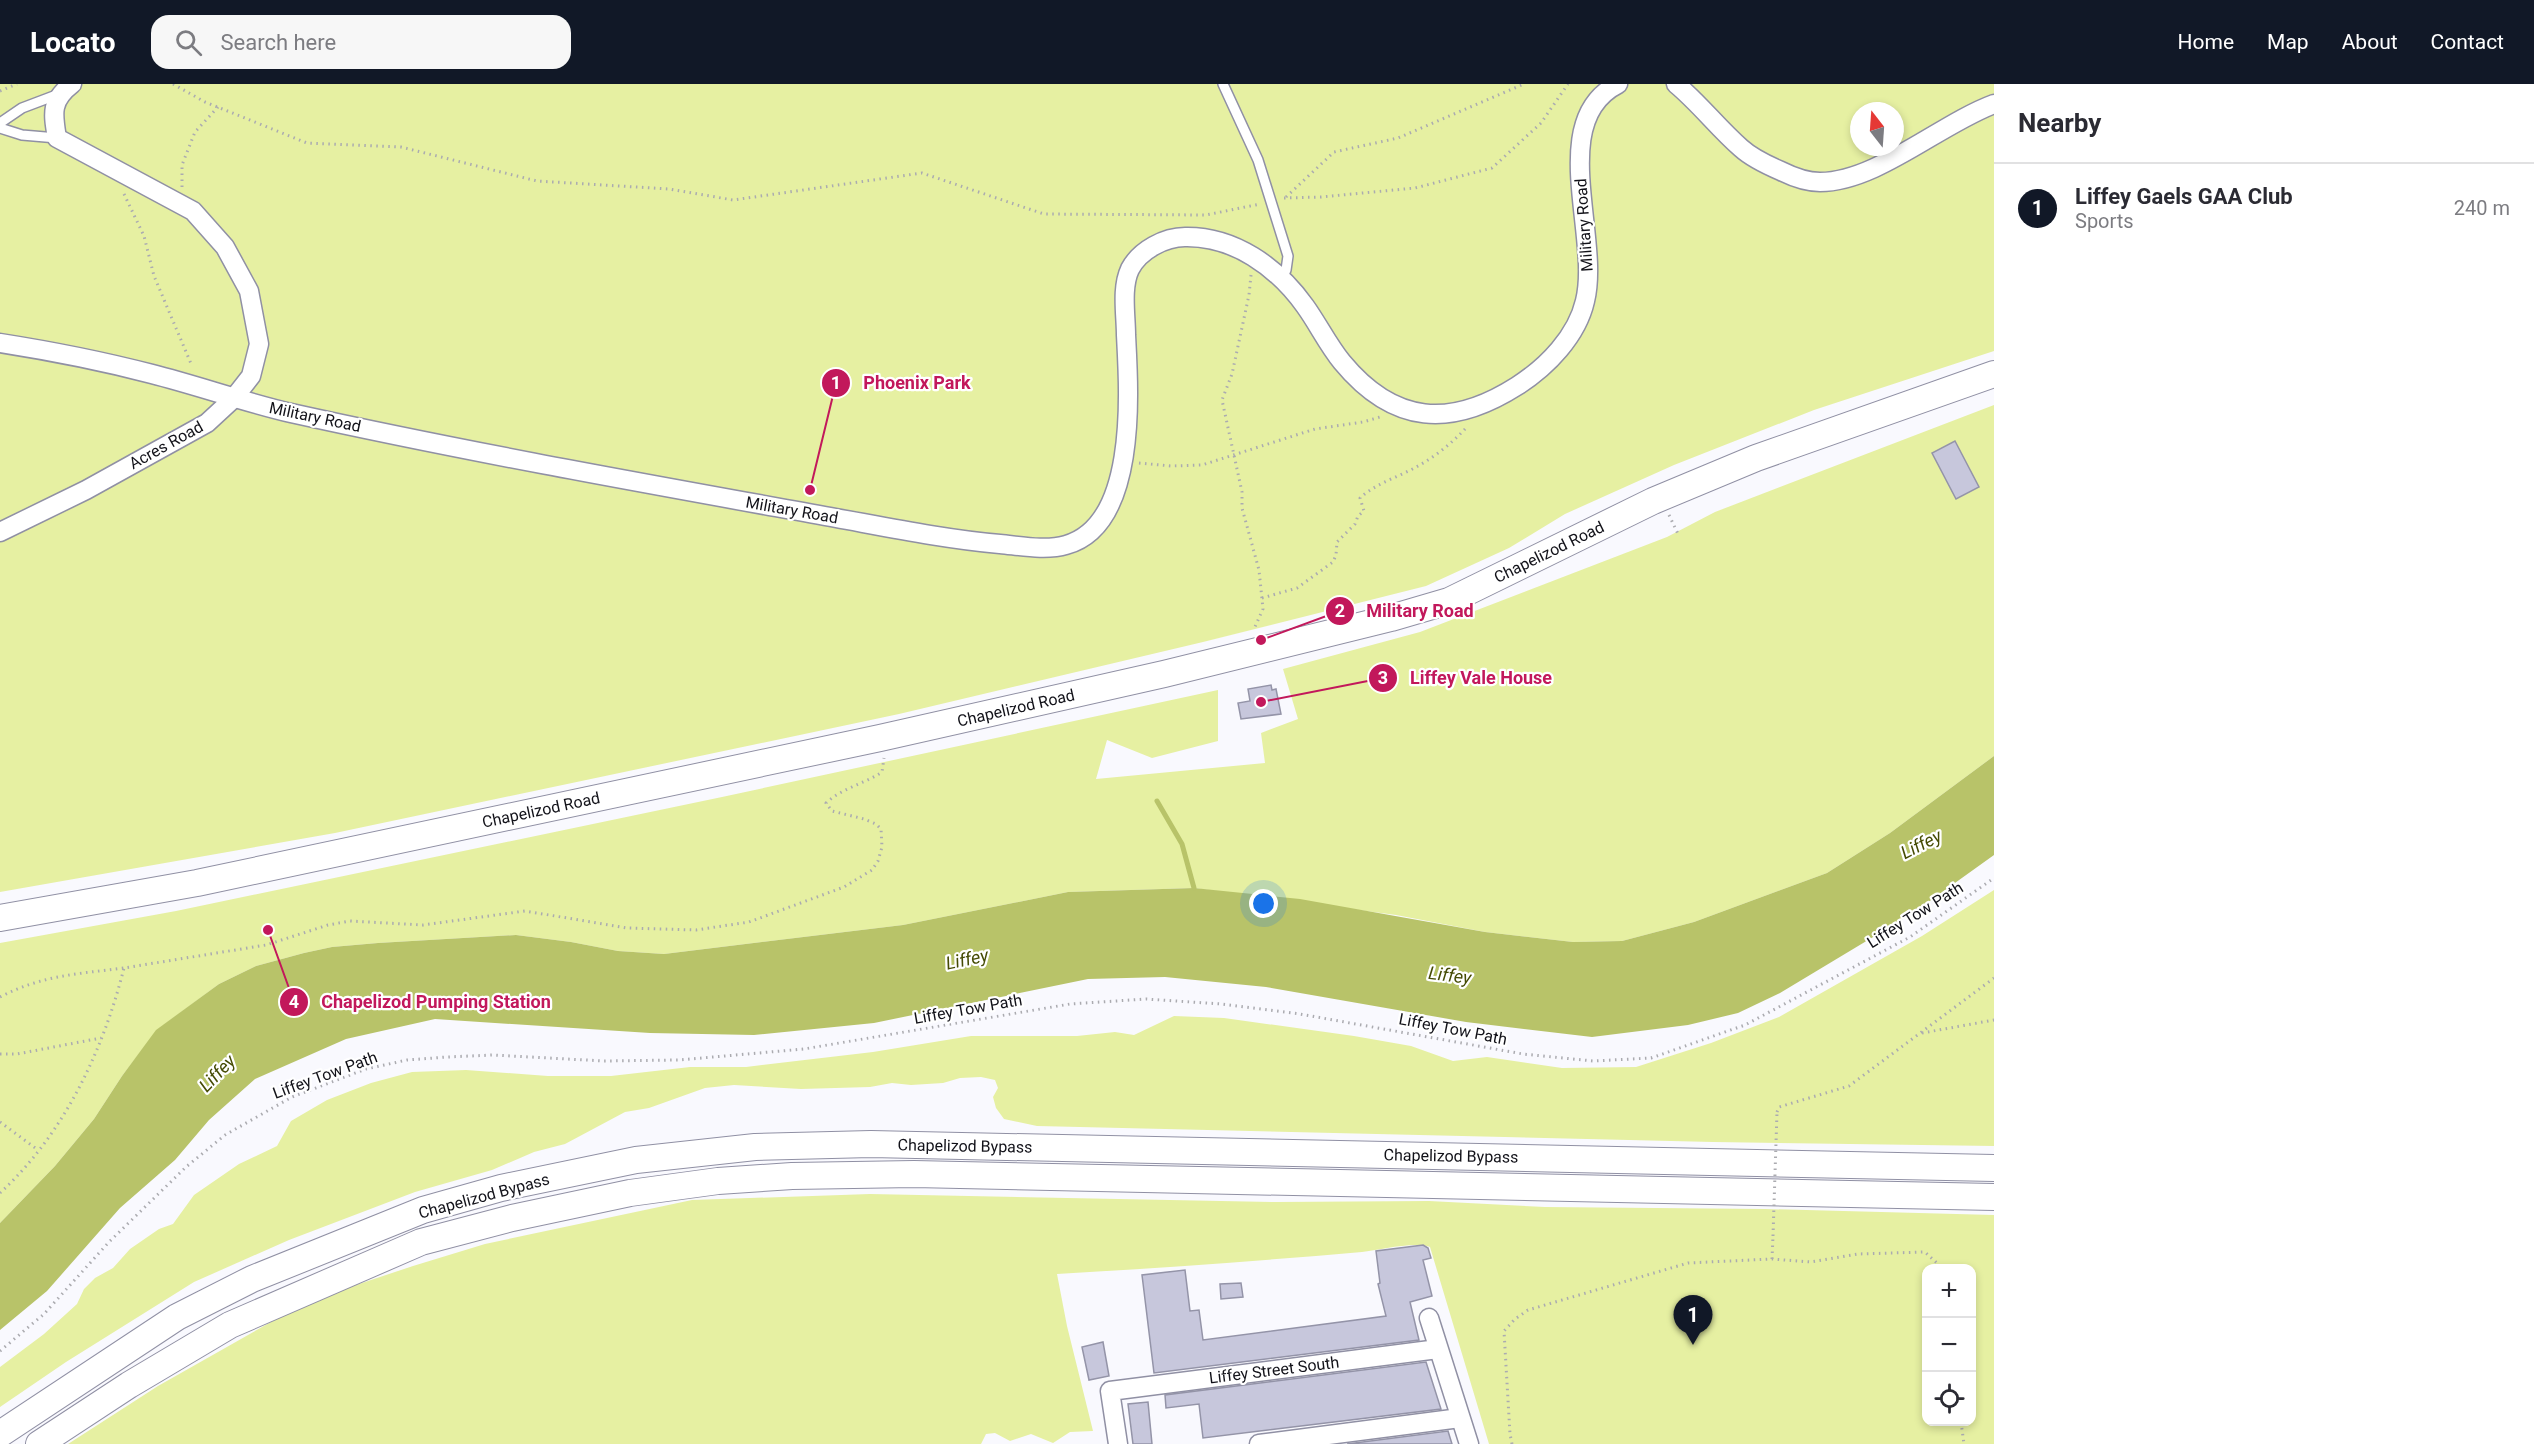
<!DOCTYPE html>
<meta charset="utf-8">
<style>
:root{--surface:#fff;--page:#f7f7f7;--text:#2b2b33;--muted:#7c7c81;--line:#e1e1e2;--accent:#111827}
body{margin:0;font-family:Roboto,sans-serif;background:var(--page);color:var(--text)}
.controls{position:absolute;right:18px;bottom:18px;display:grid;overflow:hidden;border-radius:12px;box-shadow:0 3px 9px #0003}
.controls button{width:54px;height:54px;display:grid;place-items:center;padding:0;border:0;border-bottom:2px solid var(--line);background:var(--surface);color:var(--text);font:30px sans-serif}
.compass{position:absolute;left:1850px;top:18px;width:54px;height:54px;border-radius:50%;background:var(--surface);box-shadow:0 3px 9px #0003;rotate:343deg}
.you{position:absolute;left:1264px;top:820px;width:21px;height:21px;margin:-15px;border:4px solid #fff;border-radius:50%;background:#1a73e8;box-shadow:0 0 0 9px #1a73e833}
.badge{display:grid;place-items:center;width:39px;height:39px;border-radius:50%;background:var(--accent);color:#fff;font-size:20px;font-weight:700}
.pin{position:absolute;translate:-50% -50px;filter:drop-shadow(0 2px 3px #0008)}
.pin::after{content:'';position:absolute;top:32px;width:21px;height:18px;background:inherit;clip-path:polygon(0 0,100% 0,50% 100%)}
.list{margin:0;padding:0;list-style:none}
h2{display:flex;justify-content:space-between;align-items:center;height:78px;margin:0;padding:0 24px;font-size:26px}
h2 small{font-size:20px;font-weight:400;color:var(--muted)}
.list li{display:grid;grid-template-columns:39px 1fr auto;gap:18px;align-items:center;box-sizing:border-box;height:90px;padding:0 24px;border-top:2px solid var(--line)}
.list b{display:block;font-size:22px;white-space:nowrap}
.list p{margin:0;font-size:20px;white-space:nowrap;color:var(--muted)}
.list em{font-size:20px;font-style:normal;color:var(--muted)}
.icon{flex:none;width:33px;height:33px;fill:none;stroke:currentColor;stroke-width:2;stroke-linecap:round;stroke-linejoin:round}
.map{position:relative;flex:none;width:1994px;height:1360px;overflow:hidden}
header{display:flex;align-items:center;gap:36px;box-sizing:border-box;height:84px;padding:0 30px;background:var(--accent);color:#fff}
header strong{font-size:28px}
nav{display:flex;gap:33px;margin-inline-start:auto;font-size:21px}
.search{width:420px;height:54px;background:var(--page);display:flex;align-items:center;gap:15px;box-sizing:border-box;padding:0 21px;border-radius:18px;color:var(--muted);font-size:22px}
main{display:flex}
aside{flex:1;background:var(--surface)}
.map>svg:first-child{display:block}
.green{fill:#e6f0a2;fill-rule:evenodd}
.water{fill:#b8c369}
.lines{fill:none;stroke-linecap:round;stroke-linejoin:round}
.stream{stroke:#b8c369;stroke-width:5}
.building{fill:#c7c7dc;stroke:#9494a8;stroke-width:1.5}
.lane-casing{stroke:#9090a4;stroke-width:12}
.street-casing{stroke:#9090a4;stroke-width:21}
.secondary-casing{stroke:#9090a4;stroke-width:28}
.path{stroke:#ababb0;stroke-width:3;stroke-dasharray:1.5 4.5;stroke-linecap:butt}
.lane{stroke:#fff;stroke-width:9}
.street{stroke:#fff;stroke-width:18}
.secondary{stroke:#fff;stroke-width:26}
.path-bridge{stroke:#ababb0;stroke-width:3;stroke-dasharray:1.5 4.5;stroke-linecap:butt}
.labels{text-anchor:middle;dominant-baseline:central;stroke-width:4.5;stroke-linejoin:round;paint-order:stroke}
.street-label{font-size:16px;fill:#121219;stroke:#fff}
.water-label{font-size:18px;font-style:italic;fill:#454b04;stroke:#fff}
.leader{fill:none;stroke:#c2185b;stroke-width:2}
.callout-dot{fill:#c2185b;stroke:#fff;stroke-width:2}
.mark-label{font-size:18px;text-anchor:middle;font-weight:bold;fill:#fff}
.callout-label{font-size:18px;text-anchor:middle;font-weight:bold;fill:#c2185b;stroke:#fff;stroke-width:4.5;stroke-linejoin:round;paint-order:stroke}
</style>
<header>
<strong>Locato</strong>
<div class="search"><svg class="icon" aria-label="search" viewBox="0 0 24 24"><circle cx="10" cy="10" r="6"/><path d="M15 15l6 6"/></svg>Search here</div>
<nav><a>Home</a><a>Map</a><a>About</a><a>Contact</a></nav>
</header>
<main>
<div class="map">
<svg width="1994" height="1360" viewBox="0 0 1994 1360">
<rect width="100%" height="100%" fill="#f9f9fe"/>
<g class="green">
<path d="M0,0h1994v267l-180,59 -140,55 -109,49 -56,34 -83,38 -223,56 -304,72 -564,119 -335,59zM1859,27h36v36h-36z"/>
<path d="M1994,321v351l-104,77 -63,40 -133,49 -72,19 -49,1 -88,-10 -89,-17 -202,-27 -126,4 -165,33 -239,29 -46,-3 -47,-9 -55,-7 -138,8 -46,4 -28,6 -48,13 -37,18 -62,46 -35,46 -28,43 -39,47 -55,57v-280l176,-32 546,-114 496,-107v51l-66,17 -45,-18 -11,39 169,-16 -4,-30 37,-14 -15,-50 137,-37 247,-95 48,-25z"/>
<path d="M1994,806v256l-281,-4 -676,-16 -33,-7 -8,-11 -3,-11 5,-9 -3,-8 -14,-3 -21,1 -17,5 -32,2 -19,-2 -22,4 -69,2 -67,-4 -29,3 -56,20 -24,4 -60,32 -31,8 -42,18 -77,22 -126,48 -95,42 -128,80 -66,45v-40l44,-33 33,-30 7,-15 11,-11 18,-10 17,-19 29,-20 14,-5 21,-29 45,-31 38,-18 14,-25 36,-21 44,-17 41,-11 54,-2 82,6h63l79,-9h56l127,-15 98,-16h106l38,-4 19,3 40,-19 50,2 130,18 57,10 42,15 34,-4 75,11 74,-1 75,-24 68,-26 143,-81z"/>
<path d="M870,1110l406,8 153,-1 116,6 220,2 229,6v229h-505l-59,-197c-15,-6 -51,3 -68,5 -102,9 -203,16 -305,22l10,52 26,105 -23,1 -17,11 -22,-9 -21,7 -15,-8 -9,1 -5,10h-913l90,-58 120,-68 72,-31 63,-21 72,-22 207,-44zM1926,1184h46v154h-46z"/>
</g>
<path class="water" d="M1994,672v99l-81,58 -133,80 -42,20 -50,12 -96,12 -126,-15 -200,-35 -101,-10 -77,2 -214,44 -120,12 -104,-2 -215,-14 -89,20 -91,40 -46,41 -34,40 -55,48 -73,83 -47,39v-107l55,-57 39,-47 28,-43 34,-46 63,-46 37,-18 48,-13 28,-6 46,-4 138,-8 55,7 47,9 46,3 239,-29 165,-33 126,-4 106,11 185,33 88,10 49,-1 72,-19 133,-49 63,-40z"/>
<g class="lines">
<path class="stream" d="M1157,717l25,43 12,44"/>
</g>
<g class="building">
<path d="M1955,357l24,46 -23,12 -24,-46z"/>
<path d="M1271,601l1,5 4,-1 5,25 -40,5 -3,-16 12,-2 -2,-12z"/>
<path d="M1423,1161l5,3 3,10 -8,2 9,36 -22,6 9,38 -265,33 -12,-98 43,-5 5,41 9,-1 4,30 183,-24 -8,-32 2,-1 -4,-32z"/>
<path d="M1241,1199l2,14 -22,2 -1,-15z"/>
<path d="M1103,1258l6,34 -20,4 -7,-33z"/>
<path d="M1426,1278l15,47 -238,29 -4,-34 -33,4 -1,-13z"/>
<path d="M1148,1318l4,42h-19l-5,-40z"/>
<path d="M1448,1347l4,13h-105z"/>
</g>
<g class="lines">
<g class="lane-casing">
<g id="lane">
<path d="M1223,0l35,76 30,96 -2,14 -4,9"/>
<path d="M0,39l22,-15 37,-14"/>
<path d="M0,44l22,7 35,3"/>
</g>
</g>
<g class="street-casing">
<g id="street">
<path d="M1676,0c24,20 42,44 65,64 11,10 26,17 40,23 12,6 25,11 39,11 56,0 120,-58 174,-78"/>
<path d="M0,259c51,8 102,18 152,31 47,12 92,28 139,39 181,40 363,72 545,105 55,10 109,21 164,26 21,2 46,7 66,1 72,-20 63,-153 60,-210 0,-20 -5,-47 4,-66 10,-19 35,-32 55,-32 49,-1 92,30 120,69 13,18 23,39 37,56 52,63 109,66 175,24 30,-19 60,-50 68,-85 16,-64 -39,-181 33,-217"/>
<path d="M0,448l86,-42 121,-67 26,-24 18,-23 8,-32 -10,-53 -24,-44 -32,-36 -136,-73c-4,-24 -7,-37 15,-54"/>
<path d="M1429,1234l40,126"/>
<path d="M1118,1360l-8,-53 328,-42"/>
<path d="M1259,1360l201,-26"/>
</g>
</g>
<g class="secondary-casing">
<g id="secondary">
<path d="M0,834l197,-35 683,-145 284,-64 227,-56 58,-17 204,-100 103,-43 238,-84"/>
<path d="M0,1350l177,-117 75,-38 171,-69 78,-22 135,-28 119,-13 116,-3 1123,24"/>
<path d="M39,1360l90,-59 101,-60 191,-83 91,-24 118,-25 88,-12 74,-5 122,-2 1080,23"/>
</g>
</g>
<g class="path">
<path d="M173,0l32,18 102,41 94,4 136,34 132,8 64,11 189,-27 122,41 162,1 54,-11"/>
<path d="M0,7l17,-7"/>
<path d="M182,103v-22l13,-33 23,-25"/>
<path d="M124,110l20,42 10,40 38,90"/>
<path d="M1286,113l48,-45 64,-14 126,-54"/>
<path d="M1284,114l37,-1 94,-9 77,-20 49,-45 27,-39"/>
<path d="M1251,191l-2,20 -17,79 -10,26 20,92v16l17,62 4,39 -9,20"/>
<path d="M1139,379l32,3 31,-1 113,-36 48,-7 17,-5"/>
<path d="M1669,431l10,21"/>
<path d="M1262,514l35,-10 36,-26 3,-7 1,-13 18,-18 3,-8 6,-5 -4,-13c16,-15 39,-21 58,-32 18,-10 34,-23 48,-38"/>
<path d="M0,913c43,-22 77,-23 124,-29"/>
<path d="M1922,949l72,-13"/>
<path d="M0,970h17l84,-16"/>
<path d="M1777,1028l2,-5 70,-21 145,-108"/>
<path d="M0,1038l38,28"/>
<path d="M0,1109c64,-59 103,-142 124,-225l142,-23 62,-20 22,-4 73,4 102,-14 102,17 69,2 53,-8 95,-35 28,-17 6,-9 4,-14 -1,-18 -5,-5 -12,-5 -32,-8 -6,-8c16,-15 38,-19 56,-31l2,-14"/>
<path d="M1772,1175l1,-23"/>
<path d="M0,1267l44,-37 65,-72 77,-75 39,-32 67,-38 74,-28 41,-9 40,-3 46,-2 111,6 75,-1 125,-11 266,-45 76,-5 75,5 79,10 223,40 70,7 58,-3 94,-33 165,-88 84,-59"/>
<path d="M1961,1338l3,22"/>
<path d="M1512,1360l-2,-10 -6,-103 11,-12 13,-9 160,-47 84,-4 39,3 47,-8 67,-2 14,13v3"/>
</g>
<use href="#lane" class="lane"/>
<use href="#street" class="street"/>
<use href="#secondary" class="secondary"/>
<path class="path-bridge" d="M1773,1152l4,-124"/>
</g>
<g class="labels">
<g class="street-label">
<text transform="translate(1584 141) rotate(-94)">Military Road</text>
<text transform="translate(315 333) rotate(12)">Military Road</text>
<text transform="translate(166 361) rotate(-29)">Acres Road</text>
<text transform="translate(792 426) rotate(10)">Military Road</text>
<text transform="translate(1549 468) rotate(-26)">Chapelizod Road</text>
<text transform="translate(1016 624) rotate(-13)">Chapelizod Road</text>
<text transform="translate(541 726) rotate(-12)">Chapelizod Road</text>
<text transform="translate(1915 831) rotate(-32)">Liffey Tow Path</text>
<text transform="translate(968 925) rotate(-10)">Liffey Tow Path</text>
<text transform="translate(1453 945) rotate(11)">Liffey Tow Path</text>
<text transform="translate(325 991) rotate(-20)">Liffey Tow Path</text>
<text transform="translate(965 1062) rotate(1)">Chapelizod Bypass</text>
<text transform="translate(1451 1072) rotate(1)">Chapelizod Bypass</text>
<text transform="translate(484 1112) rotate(-15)">Chapelizod Bypass</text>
<text transform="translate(1274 1286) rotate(-7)">Liffey Street South</text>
</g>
<g class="water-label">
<text transform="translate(1921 760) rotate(-27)">Liffey</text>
<text transform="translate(967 875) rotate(-12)">Liffey</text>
<text transform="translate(1450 891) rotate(7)">Liffey</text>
<text transform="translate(217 989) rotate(-46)">Liffey</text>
</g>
</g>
<path class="leader" d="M810 406L836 299M1261 556L1340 527M1261 618L1383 594M268 846L294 918"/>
<g class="callout-dot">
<circle cx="810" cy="406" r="6"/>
<circle cx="1261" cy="556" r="6"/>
<circle cx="1261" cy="618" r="6"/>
<circle cx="268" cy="846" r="6"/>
<circle cx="836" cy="299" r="15"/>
<circle cx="1340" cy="527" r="15"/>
<circle cx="1383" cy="594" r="15"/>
<circle cx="294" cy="918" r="15"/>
</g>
<g class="mark-label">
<text x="836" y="305">1</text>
<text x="1340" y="533">2</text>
<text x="1383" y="600">3</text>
<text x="294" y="924">4</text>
</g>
<g class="callout-label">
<text x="917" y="305">Phoenix Park</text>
<text x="1420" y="533">Military Road</text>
<text x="1481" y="600">Liffey Vale House</text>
<text x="436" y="924">Chapelizod Pumping Station</text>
</g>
</svg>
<div class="controls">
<button>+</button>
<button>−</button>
<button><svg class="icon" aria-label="locate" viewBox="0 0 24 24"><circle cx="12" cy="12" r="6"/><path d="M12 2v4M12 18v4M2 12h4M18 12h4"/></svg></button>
</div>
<svg class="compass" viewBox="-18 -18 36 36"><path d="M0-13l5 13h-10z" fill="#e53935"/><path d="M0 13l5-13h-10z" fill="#7c7c81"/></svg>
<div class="you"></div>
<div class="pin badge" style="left:1693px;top:1261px">1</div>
</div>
<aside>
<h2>Nearby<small></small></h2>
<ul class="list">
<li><span class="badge">1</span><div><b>Liffey Gaels GAA Club</b><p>Sports</p></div><em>240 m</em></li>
</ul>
</aside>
</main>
